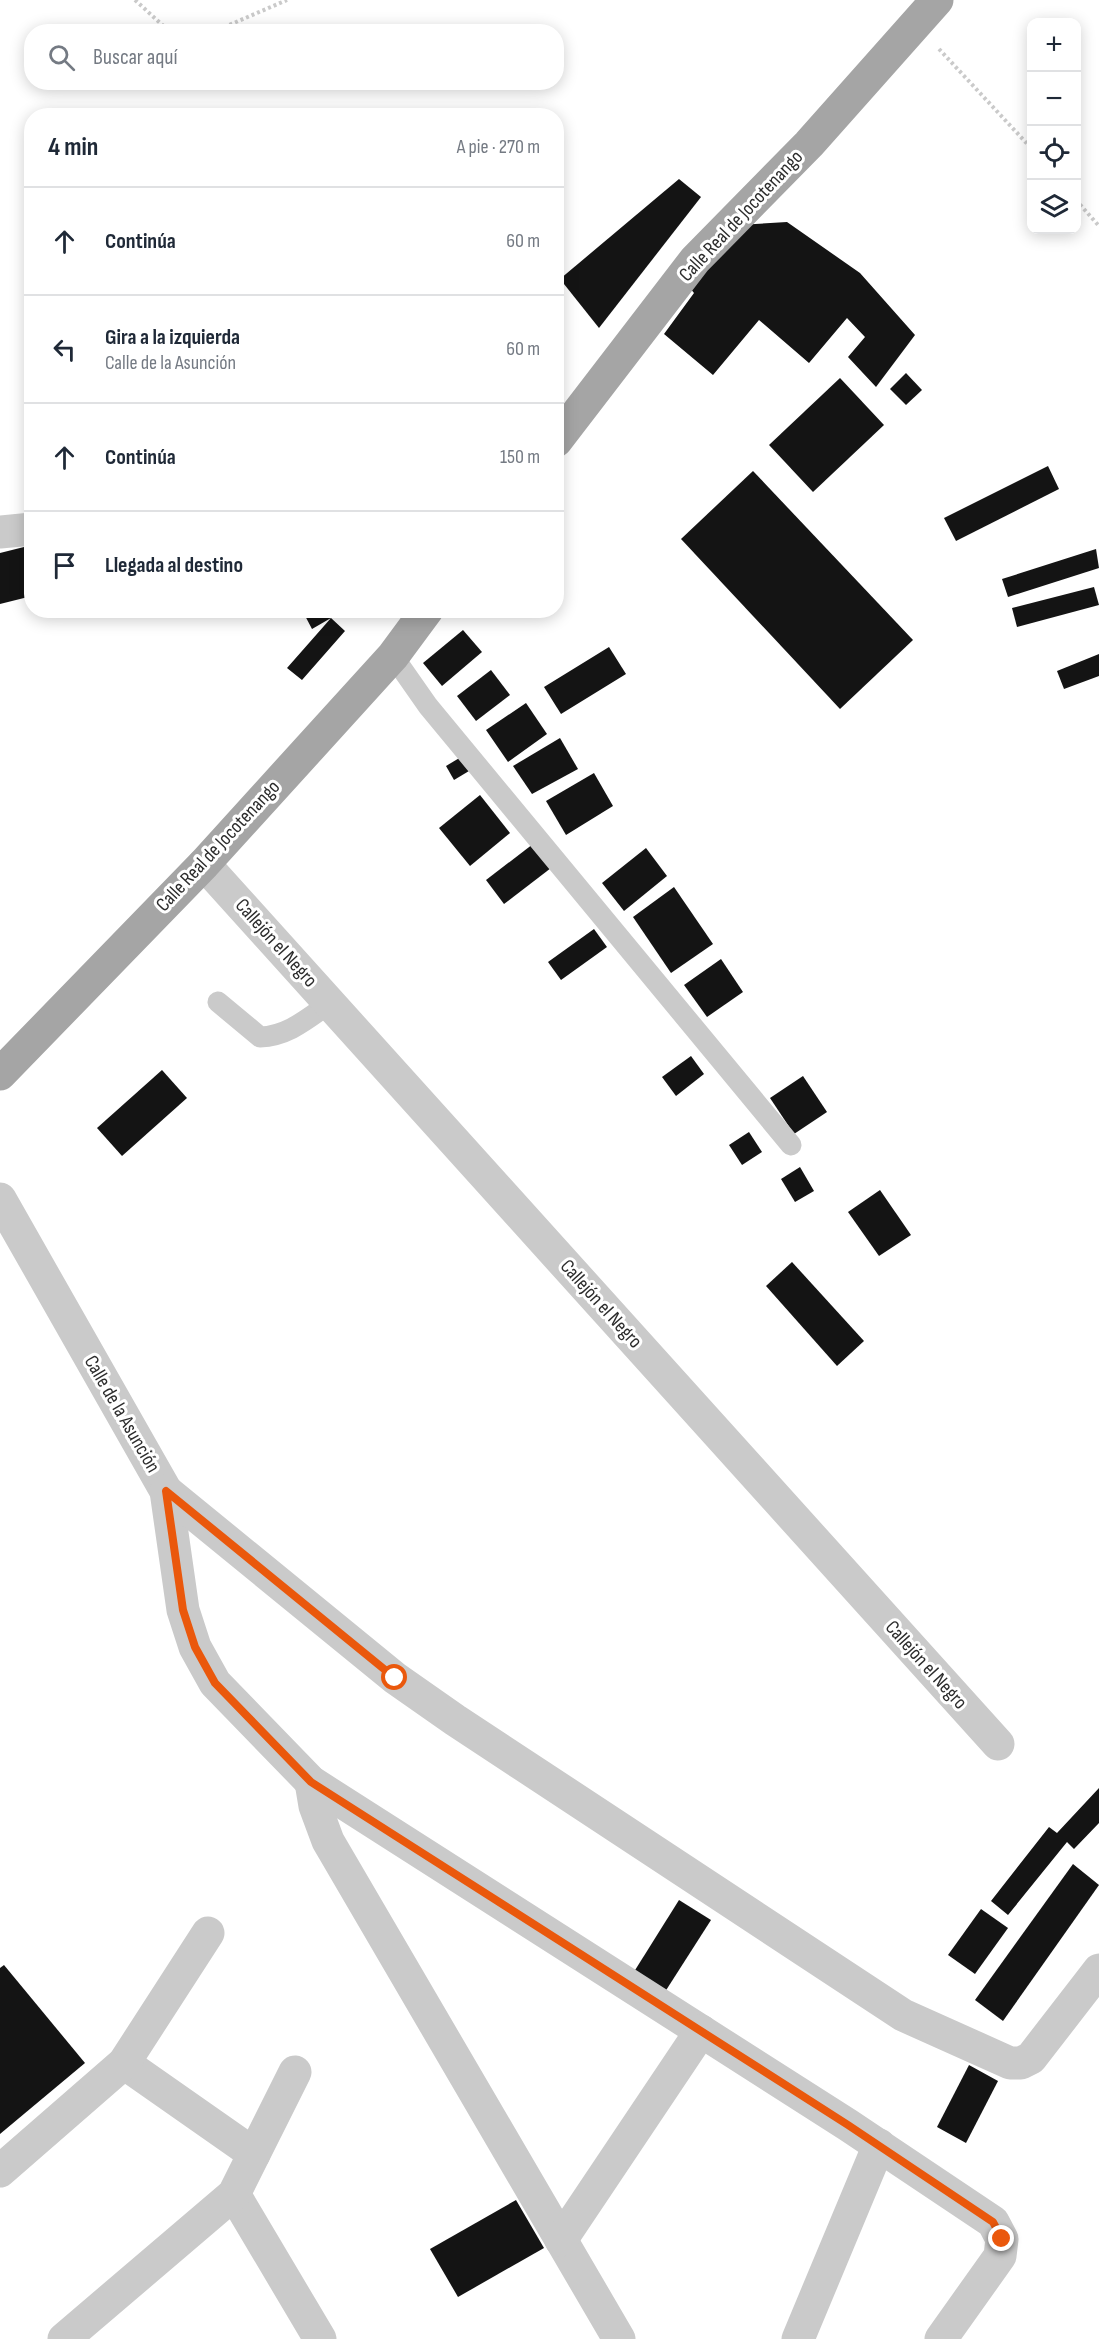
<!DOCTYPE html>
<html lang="es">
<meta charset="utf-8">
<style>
:root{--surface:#fff;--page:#f2f2f3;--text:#1f2937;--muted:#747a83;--line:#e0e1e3}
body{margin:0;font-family:"Sofia Sans Condensed",sans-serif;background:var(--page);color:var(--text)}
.controls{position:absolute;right:18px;top:18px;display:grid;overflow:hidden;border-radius:12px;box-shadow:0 3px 15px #0003}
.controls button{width:54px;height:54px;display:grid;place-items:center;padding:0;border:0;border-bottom:2px solid var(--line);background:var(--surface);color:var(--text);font:30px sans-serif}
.stop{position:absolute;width:18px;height:18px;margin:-14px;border:4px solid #ea580c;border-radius:50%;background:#fff}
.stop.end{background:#ea580c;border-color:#fff;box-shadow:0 2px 6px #0008}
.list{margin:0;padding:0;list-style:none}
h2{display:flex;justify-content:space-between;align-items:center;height:78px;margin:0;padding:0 24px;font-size:26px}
h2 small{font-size:20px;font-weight:400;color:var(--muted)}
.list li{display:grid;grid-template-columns:39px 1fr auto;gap:18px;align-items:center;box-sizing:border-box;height:108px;padding:0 24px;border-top:2px solid var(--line)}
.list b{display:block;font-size:22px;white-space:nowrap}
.list p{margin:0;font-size:20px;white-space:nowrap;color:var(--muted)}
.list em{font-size:20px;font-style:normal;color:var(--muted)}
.icon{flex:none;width:33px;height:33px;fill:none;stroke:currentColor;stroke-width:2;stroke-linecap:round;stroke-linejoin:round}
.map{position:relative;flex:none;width:1099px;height:2339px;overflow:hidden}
.search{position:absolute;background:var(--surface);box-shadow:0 3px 15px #0003;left:24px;top:24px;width:540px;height:66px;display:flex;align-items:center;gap:15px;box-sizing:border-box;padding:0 21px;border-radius:24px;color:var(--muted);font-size:22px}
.panel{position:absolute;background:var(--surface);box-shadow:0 3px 15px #0003;left:24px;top:108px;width:540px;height:510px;border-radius:24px}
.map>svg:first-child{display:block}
.building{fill:#141414}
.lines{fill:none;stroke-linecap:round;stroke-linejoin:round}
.path{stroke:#cacaca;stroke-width:4;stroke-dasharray:3 3;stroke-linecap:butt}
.service{stroke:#cacaca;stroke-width:21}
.minor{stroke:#cacaca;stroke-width:33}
.tertiary{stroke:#cacaca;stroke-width:33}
.primary{stroke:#a5a5a5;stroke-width:33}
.route{stroke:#ea580c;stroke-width:8}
.labels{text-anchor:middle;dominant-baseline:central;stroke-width:6;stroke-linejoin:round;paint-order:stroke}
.street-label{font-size:20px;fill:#2d2d2d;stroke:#fff}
</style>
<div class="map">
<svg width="1099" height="2339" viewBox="0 0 1099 2339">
<rect width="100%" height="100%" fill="#fff"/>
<g class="building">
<path d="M679,179l22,18 -102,131 -39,-49z"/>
<path d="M787,222l73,51 55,62 -39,52 -28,-30 17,-20 -18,-19 -38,45 -50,-43 -46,55 -49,-41 30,-41 -8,-10 52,-58z"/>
<path d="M906,373l16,17 -16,15 -16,-16z"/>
<path d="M840,378l44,47 -71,67 -44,-47z"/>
<path d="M1048,466l11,23 -103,52 -12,-23z"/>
<path d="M753,471l160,169 -73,69 -159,-170z"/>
<path d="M32,545v51l-32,8v-51z"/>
<path d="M1096,549l3,19 -91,29 -6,-18z"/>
<path d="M1094,587l5,18 -82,22 -5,-19z"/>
<path d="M302,610h46l-17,8 14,13 -43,49 -15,-12 44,-50 -19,11z"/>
<path d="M463,630l19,22 -40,34 -19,-23z"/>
<path d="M609,647l17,27 -65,40 -17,-27z"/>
<path d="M1099,654v22l-35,13 -7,-18z"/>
<path d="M491,670l19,25 -34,26 -19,-25z"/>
<path d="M526,703l21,31 -39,28 -22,-32z"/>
<path d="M560,738l18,31 -46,25 -19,-28z"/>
<path d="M461,757l8,14 -15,9 -8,-14z"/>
<path d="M594,773l19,33 -47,29 -20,-34z"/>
<path d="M480,795l30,38 -40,33 -31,-38z"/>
<path d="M533,844l18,24 -47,36 -18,-24z"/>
<path d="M646,848l21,28 -43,35 -22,-28z"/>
<path d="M674,887l39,57 -42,29 -38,-56z"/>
<path d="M594,929l13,18 -46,33 -13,-18z"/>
<path d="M721,959l22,33 -36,25 -23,-32z"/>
<path d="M691,1056l13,18 -28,22 -14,-19z"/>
<path d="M162,1070l25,28 -65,58 -25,-28z"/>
<path d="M803,1076l24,36 -33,22 -24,-36z"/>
<path d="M749,1132l13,20 -20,13 -13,-20z"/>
<path d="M800,1167l14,24 -19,11 -14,-23z"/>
<path d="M880,1190l31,45 -32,21 -31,-44z"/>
<path d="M792,1262l72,79 -27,25 -71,-80z"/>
<path d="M1099,1788v35l-25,26 -7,-7 -59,73 -17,-14 58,-74 8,6z"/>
<path d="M1073,1864l26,21 -96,136 -28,-21z"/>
<path d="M679,1900l32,20 -48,75 -31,-20z"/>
<path d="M981,1909l27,19 -33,46 -27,-19z"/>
<path d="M4,1965l81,98 -85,71v-166z"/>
<path d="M969,2065l29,16 -32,62 -29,-16z"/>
<path d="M516,2200l28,48 -86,49 -28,-48z"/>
</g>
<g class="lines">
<g class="path">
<path d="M135,0l35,32"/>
<path d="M213,32l74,-32"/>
<path d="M939,49l93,100"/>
<path d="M1076,200l23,26"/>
</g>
<g class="service">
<path d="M393,656l35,50 363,439"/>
<path d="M218,1002l42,35c28,-1 47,-18 70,-34"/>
</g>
<g class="minor">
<path d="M204,864l794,880"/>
<path d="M0,1199l166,292 17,119 12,37 20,36 96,99 537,343 145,97 9,17 -2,17 -59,83"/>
<path d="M166,1491l229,187 60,42 448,295 107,48h11l10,-5 68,-88"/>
<path d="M311,1782l4,24 13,35 291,498"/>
<path d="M124,2063l130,91"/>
<path d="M0,2171l124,-108 84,-130"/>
<path d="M234,2194l86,145"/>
<path d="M561,2240l140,-209"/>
<path d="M64,2339l170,-145 61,-122"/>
<path d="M798,2339l81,-194"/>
</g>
<path class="tertiary" d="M0,532l32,-3"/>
<g class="primary">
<path d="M556,441l139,-181 114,-116 128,-144"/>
<path d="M0,1074l204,-210 189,-208 34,-46"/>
</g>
</g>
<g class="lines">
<path class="route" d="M395,1678l-229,-187 17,119 12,37 20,36 96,99 537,343 145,97 9,17"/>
</g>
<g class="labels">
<g class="street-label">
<text transform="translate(741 216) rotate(-47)">Calle Real de Jocotenango</text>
<text transform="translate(218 846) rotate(-47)">Calle Real de Jocotenango</text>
<text transform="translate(276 943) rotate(48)">Callejón el Negro</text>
<text transform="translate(601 1304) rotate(48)">Callejón el Negro</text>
<text transform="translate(122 1414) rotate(60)">Calle de la Asunción</text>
<text transform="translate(926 1665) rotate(48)">Callejón el Negro</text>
</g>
</g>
</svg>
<div class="controls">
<button>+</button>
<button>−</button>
<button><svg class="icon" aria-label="locate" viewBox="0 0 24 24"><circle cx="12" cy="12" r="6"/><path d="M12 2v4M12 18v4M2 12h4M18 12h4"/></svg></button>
<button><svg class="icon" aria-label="layers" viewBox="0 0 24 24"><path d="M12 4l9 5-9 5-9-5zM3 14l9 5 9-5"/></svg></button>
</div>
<div class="stop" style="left:395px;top:1678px"></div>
<div class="stop end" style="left:1002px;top:2239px"></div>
<div class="search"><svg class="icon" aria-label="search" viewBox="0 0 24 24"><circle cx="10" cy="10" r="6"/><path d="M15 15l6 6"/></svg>Buscar aquí</div>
<section class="panel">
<h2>4 min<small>A pie · 270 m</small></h2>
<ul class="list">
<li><svg class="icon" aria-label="ahead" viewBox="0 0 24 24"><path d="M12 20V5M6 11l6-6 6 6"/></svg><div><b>Continúa</b></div><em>60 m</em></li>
<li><svg class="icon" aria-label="left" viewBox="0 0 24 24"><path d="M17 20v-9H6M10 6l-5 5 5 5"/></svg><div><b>Gira a la izquierda</b><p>Calle de la Asunción</p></div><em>60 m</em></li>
<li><svg class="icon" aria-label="ahead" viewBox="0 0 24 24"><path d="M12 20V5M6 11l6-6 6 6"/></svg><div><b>Continúa</b></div><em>150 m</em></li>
<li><svg class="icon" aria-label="arrive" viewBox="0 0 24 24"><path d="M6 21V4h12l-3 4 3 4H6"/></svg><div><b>Llegada al destino</b></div></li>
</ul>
</section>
</div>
